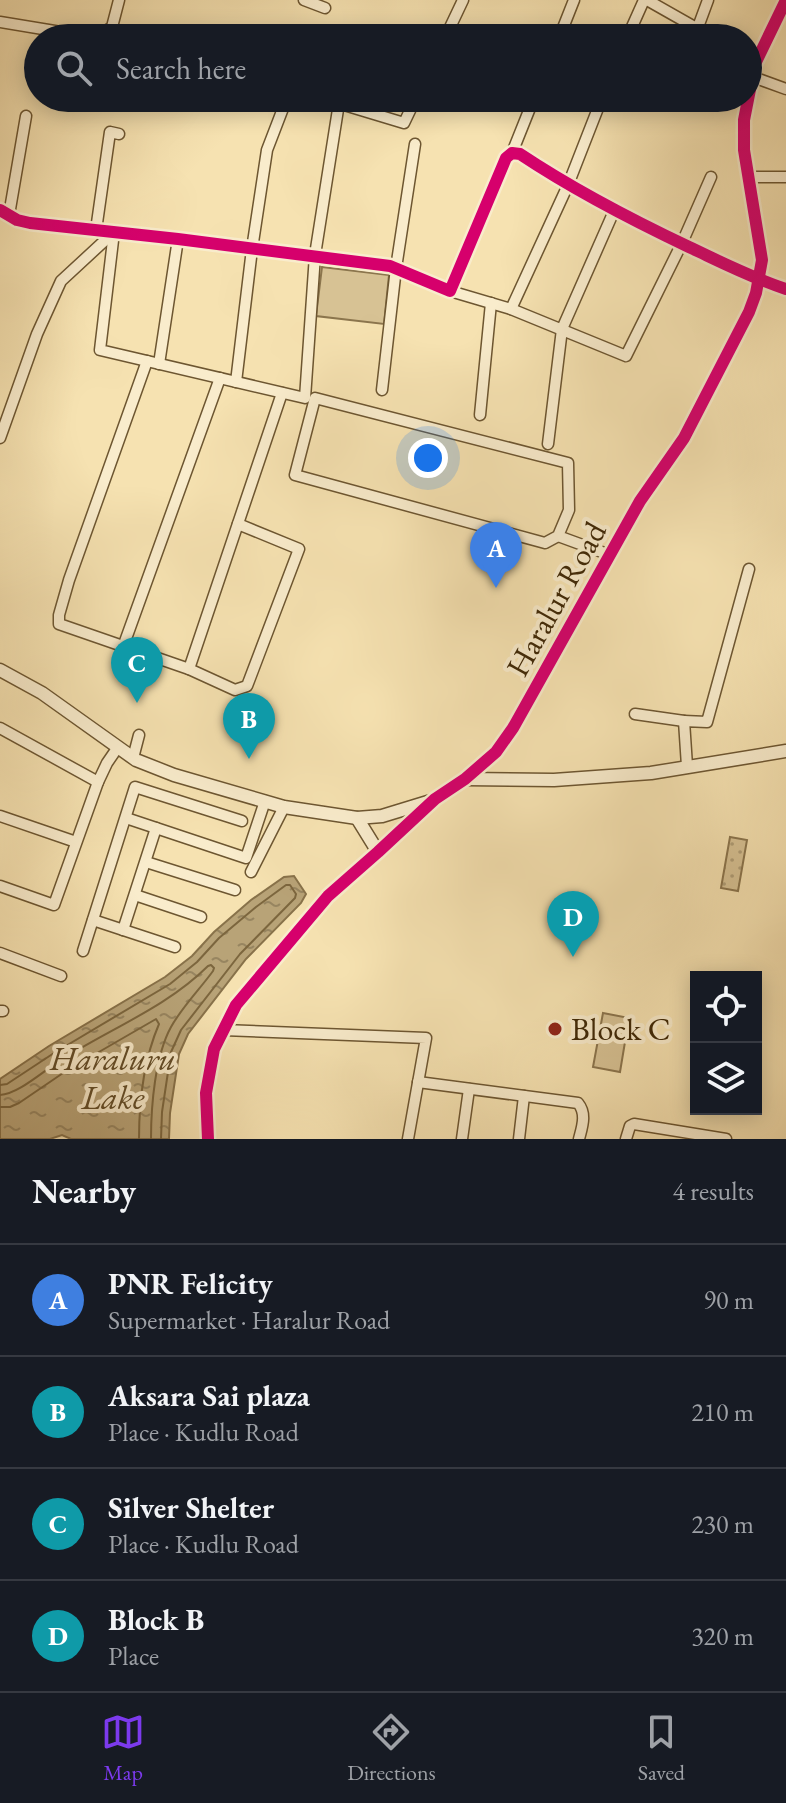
<!DOCTYPE html>
<meta charset="utf-8">
<style>
:root{--surface:#171b24;--page:#242831;--text:#f1f3f6;--muted:#9ea1a6;--line:#363941;--accent:#7c3aed}
body{margin:0;font-family:"EB Garamond",serif;background:var(--page);color:var(--text)}
.controls{position:absolute;right:24px;bottom:24px;display:grid;overflow:hidden;border-radius:0px;box-shadow:0 4px 20px #0003}
.controls button{width:72px;height:72px;display:grid;place-items:center;padding:0;border:0;border-bottom:2px solid var(--line);background:var(--surface);color:var(--text);font:40px sans-serif}
.you{position:absolute;left:428px;top:458px;width:28px;height:28px;margin:-20px;border:6px solid #fff;border-radius:50%;background:#1a73e8;box-shadow:0 0 0 12px #1a73e833}
.badge{display:grid;place-items:center;width:52px;height:52px;border-radius:50%;background:var(--accent);color:#fff;font-size:26px;font-weight:700}
.pin{position:absolute;translate:-50% -66px;filter:drop-shadow(0 2px 4px #0008)}
.pin::after{content:'';position:absolute;top:42px;width:28px;height:24px;background:inherit;clip-path:polygon(0 0,100% 0,50% 100%)}
.list{margin:0;padding:0;list-style:none}
h2{display:flex;justify-content:space-between;align-items:center;height:104px;margin:0;padding:0 32px;font-size:34px}
h2 small{font-size:26px;font-weight:400;color:var(--muted)}
.list li{display:grid;grid-template-columns:52px 1fr auto;gap:24px;align-items:center;box-sizing:border-box;height:112px;padding:0 32px;border-top:2px solid var(--line)}
.list b{display:block;font-size:30px;white-space:nowrap}
.list p{margin:0;font-size:26px;white-space:nowrap;color:var(--muted)}
.list em{font-size:26px;font-style:normal;color:var(--muted)}
.icon{flex:none;width:44px;height:44px;fill:none;stroke:currentColor;stroke-width:2;stroke-linecap:round;stroke-linejoin:round}
.map{position:relative;flex:none;width:786px;height:1139px;overflow:hidden}
.search{position:absolute;background:var(--surface);box-shadow:0 4px 20px #0003;left:24px;right:24px;top:24px;height:88px;display:flex;align-items:center;gap:20px;box-sizing:border-box;padding:0 28px;border-radius:44px;color:var(--muted);font-size:30px}
.sheet{height:552px;background:var(--surface)}
nav{display:flex;justify-content:space-around;align-items:center;box-sizing:border-box;height:112px;border-top:2px solid var(--line);background:var(--surface);font-size:22px;color:var(--muted)}
nav a{display:grid;justify-items:center;gap:4px}
nav .on{color:var(--accent)}
.map>svg:first-child{display:block}
.green{fill:#d7c294;stroke:#8b754d;stroke-width:2}
.park{fill:url(#park-dots);stroke:#8b754d;stroke-width:2}
.water{fill:url(#water-ripples);stroke:#88724a;stroke-width:2}
.lines{fill:none;stroke-linecap:round;stroke-linejoin:round}
.shore{stroke:#7c663e;stroke-width:2}
.minor-casing{stroke:#6d5631;stroke-width:13}
.tertiary-casing{stroke:#6d5631;stroke-width:15}
.minor{stroke:#f9eccc;stroke-width:10}
.tertiary{stroke:#f9eccc;stroke-width:12}
.cycleway-casing{stroke:#f9eccc;stroke-width:17}
.cycleway{stroke:#d6006c;stroke-width:12}
.poi-dot{fill:#8f2418;stroke:#f9eccc;stroke-width:3}
.labels{text-anchor:middle;dominant-baseline:central;stroke-width:8;stroke-linejoin:round;paint-order:stroke}
.street-label{font-size:32px;fill:#3f2806;stroke:#f9eccc}
.poi-label{font-size:32px;fill:#3f2806;stroke:#f9eccc;text-anchor:start}
.water-label{font-size:34px;font-style:italic;fill:#634d28;stroke:#f9eccc}
</style>
<div class="map">
<svg width="786" height="1139" viewBox="0 0 786 1139">
<defs>
<pattern id="park-dots" width="8" height="8" patternUnits="userSpaceOnUse" patternTransform="scale(2)"><rect width="8" height="8" fill="#d7c294"/><path d="M2 2h.1M6 6h.1" fill="none" stroke="#b09e77" stroke-width="1.8" stroke-linecap="round"/></pattern>
<pattern id="water-ripples" width="26" height="14" patternUnits="userSpaceOnUse" patternTransform="scale(2)"><rect width="26" height="14" fill="#b8a377"/><path d="M2 4q2-2 4 0t4 0M15 11q2-2 4 0t4 0" fill="none" stroke="#978560"/></pattern>
</defs>
<rect width="100%" height="100%" fill="#f6e2b1"/>
<filter id="stains"><feTurbulence type="fractalNoise" baseFrequency=".0025" numOctaves="4"/><feColorMatrix values="0 0 0 0 .2 0 0 0 0 .09 0 0 0 0 .02 0 0 0 .5 -.17"/></filter>
<radialGradient id="worn" r=".72"><stop offset=".6" stop-color="#630" stop-opacity="0"/><stop offset="1" stop-color="#630" stop-opacity=".3"/></radialGradient>
<g class="green">
<path d="M322,267l67,8 -5,49 -68,-8z"/>
<path d="M603,1013l26,5 -9,54 -27,-5z"/>
</g>
<path class="park" d="M730,837l17,3 -9,51 -17,-3z"/>
<path class="water" d="M294,876l12,18 -5,9 -55,56 -58,75 -9,20 -9,59 -1,26h-98l-9,-4 -12,4h-50v-60l49,-33 116,-69 27,-21 22,-24 37,-32 33,-23z"/>
<g class="lines">
<g class="shore">
<path d="M0,1085l7,-1 47,-31 116,-69 27,-22 22,-24 37,-31 30,-22h4l6,9 -1,4 -55,56 -59,76 -10,22 -9,60 -1,27"/>
<path d="M0,1095c18,-1 42,-23 58,-33 49,-32 108,-54 150,-96l3,-1 3,3 -1,3c-13,18 -31,36 -42,56 -16,29 -20,79 -20,112"/>
<path d="M0,1107h10l9,-4 47,-32 90,-52 3,5c-15,35 -20,76 -20,115"/>
</g>
<g class="minor-casing">
<g id="minor">
<path d="M304,0l21,8"/>
<path d="M647,0l67,38"/>
<path d="M0,22l85,14 16,-2 11,-7 7,-27"/>
<path d="M445,38l18,-38"/>
<path d="M559,38l15,-38"/>
<path d="M627,38l17,-38"/>
<path d="M694,38l14,-38"/>
<path d="M753,77l33,12"/>
<path d="M321,98l83,25 12,-25"/>
<path d="M670,99l1,-1"/>
<path d="M512,153l22,-55"/>
<path d="M749,177h37"/>
<path d="M0,210l17,10 13,3 148,16 212,27 60,25 56,-133 6,-5 8,1c54,36 110,65 169,93 32,15 63,31 97,42"/>
<path d="M9,215l17,-99"/>
<path d="M96,230l14,-98 9,2"/>
<path d="M114,232l-14,118 205,48 10,-143 24,-152"/>
<path d="M450,291l61,18 115,47 56,-113 29,-66"/>
<path d="M511,309l57,-124 34,-87"/>
<path d="M147,361l-78,219 -10,35v9l130,45 46,21 12,-4 52,-137 -61,-25"/>
<path d="M159,364l19,-125"/>
<path d="M236,382l16,-133 15,-99 20,-52"/>
<path d="M382,390l14,-122 19,-124"/>
<path d="M480,415l11,-112"/>
<path d="M0,438l37,-104 24,-53 53,-49"/>
<path d="M548,444l14,-115 52,-118"/>
<path d="M558,536l-13,7 -250,-68 20,-77 253,65 1,47 -11,26 52,19"/>
<path d="M123,647l97,-269"/>
<path d="M189,669l93,-276"/>
<path d="M635,714l49,7"/>
<path d="M0,728l98,54"/>
<path d="M133,758l6,-23"/>
<path d="M687,766l-3,-45 23,1 42,-153"/>
<path d="M0,816l76,26"/>
<path d="M126,818l120,40 19,-57"/>
<path d="M146,862l89,28"/>
<path d="M251,872l33,-65"/>
<path d="M0,886l54,19 44,-123 9,-19 11,-16"/>
<path d="M135,895l66,22"/>
<path d="M93,920l82,27"/>
<path d="M123,930l33,-102"/>
<path d="M83,951l52,-164 107,34"/>
<path d="M0,953l61,23"/>
<path d="M0,1011h3"/>
<path d="M223,1030l203,8 -18,101"/>
<path d="M418,1082l160,21c9,11 4,24 1,36"/>
<path d="M462,1139l7,-50"/>
<path d="M519,1139l5,-43"/>
<path d="M626,1139l4,-13 4,-2 92,15"/>
</g>
</g>
<g class="tertiary-casing">
<g id="tertiary">
<path d="M0,670l42,23 94,67 38,15 110,32 73,11 25,-2 49,-15"/>
<path d="M465,779l89,1 97,-7 135,-22"/>
<path d="M357,818l21,34"/>
<path d="M208,1139l-2,-46 8,-44 22,-44 92,-109 50,-44 57,-53 30,-20 31,-27 17,-24 127,-227 44,-63 65,-126 7,-19 6,-33 -18,-110v-30l11,-56 31,-64"/>
</g>
</g>
<use href="#minor" class="minor"/>
<use href="#tertiary" class="tertiary"/>
<g class="cycleway-casing">
<g id="cycleway">
<path d="M0,210l17,10 13,3 148,16 212,27 60,25 56,-133 6,-5 8,1c54,36 110,65 169,93 32,15 63,31 97,42"/>
<path d="M208,1139l-2,-46 8,-44 22,-44 92,-109 50,-44 57,-53 30,-20 31,-27 17,-24 127,-227 44,-63 65,-126 7,-19 6,-33 -18,-110v-30l11,-56 31,-64"/>
</g>
</g>
<use href="#cycleway" class="cycleway"/>
</g>
<circle class="poi-dot" cx="555" cy="1029" r="8"/>
<g class="labels">
<g class="street-label">
<text transform="translate(556 599) rotate(-61)">Haralur Road</text>
</g>
<g class="poi-label">
<text x="571" y="1029">Block C</text>
</g>
<g class="water-label">
<text x="113" y="1058">Haraluru<tspan x="113" dy="39">Lake</tspan></text>
</g>
</g>
<rect width="100%" height="100%" filter="url(#stains)"/>
<rect width="100%" height="100%" fill="url(#worn)"/>
</svg>
<div class="controls">
<button><svg class="icon" aria-label="locate" viewBox="0 0 24 24"><circle cx="12" cy="12" r="6"/><path d="M12 2v4M12 18v4M2 12h4M18 12h4"/></svg></button>
<button><svg class="icon" aria-label="layers" viewBox="0 0 24 24"><path d="M12 4l9 5-9 5-9-5zM3 14l9 5 9-5"/></svg></button>
</div>
<div class="you"></div>
<div class="pin badge" style="left:496px;top:588px;background:#3f7fe0">A</div>
<div class="pin badge" style="left:249px;top:759px;background:#0f9aa8">B</div>
<div class="pin badge" style="left:137px;top:703px;background:#0f9aa8">C</div>
<div class="pin badge" style="left:573px;top:957px;background:#0f9aa8">D</div>
<div class="search"><svg class="icon" aria-label="search" viewBox="0 0 24 24"><circle cx="10" cy="10" r="6"/><path d="M15 15l6 6"/></svg>Search here</div>
</div>
<section class="sheet">
<h2>Nearby<small>4 results</small></h2>
<ul class="list">
<li><span class="badge" style="background:#3f7fe0">A</span><div><b>PNR Felicity</b><p>Supermarket · Haralur Road</p></div><em>90 m</em></li>
<li><span class="badge" style="background:#0f9aa8">B</span><div><b>Aksara Sai plaza</b><p>Place · Kudlu Road</p></div><em>210 m</em></li>
<li><span class="badge" style="background:#0f9aa8">C</span><div><b>Silver Shelter</b><p>Place · Kudlu Road</p></div><em>230 m</em></li>
<li><span class="badge" style="background:#0f9aa8">D</span><div><b>Block B</b><p>Place</p></div><em>320 m</em></li>
</ul>
</section>
<nav>
<a class="on"><svg class="icon" aria-label="map" viewBox="0 0 24 24"><path d="M3 6l6-2 6 2 6-2v14l-6 2-6-2-6 2zM9 4v14M15 6v14"/></svg>Map</a>
<a><svg class="icon" aria-label="directions" viewBox="0 0 24 24"><path d="M12 3l9 9-9 9-9-9zM9 14v-3h6M13 9l2 2-2 2"/></svg>Directions</a>
<a><svg class="icon" aria-label="saved" viewBox="0 0 24 24"><path d="M7 4h10v16l-5-4-5 4z"/></svg>Saved</a>
</nav>
